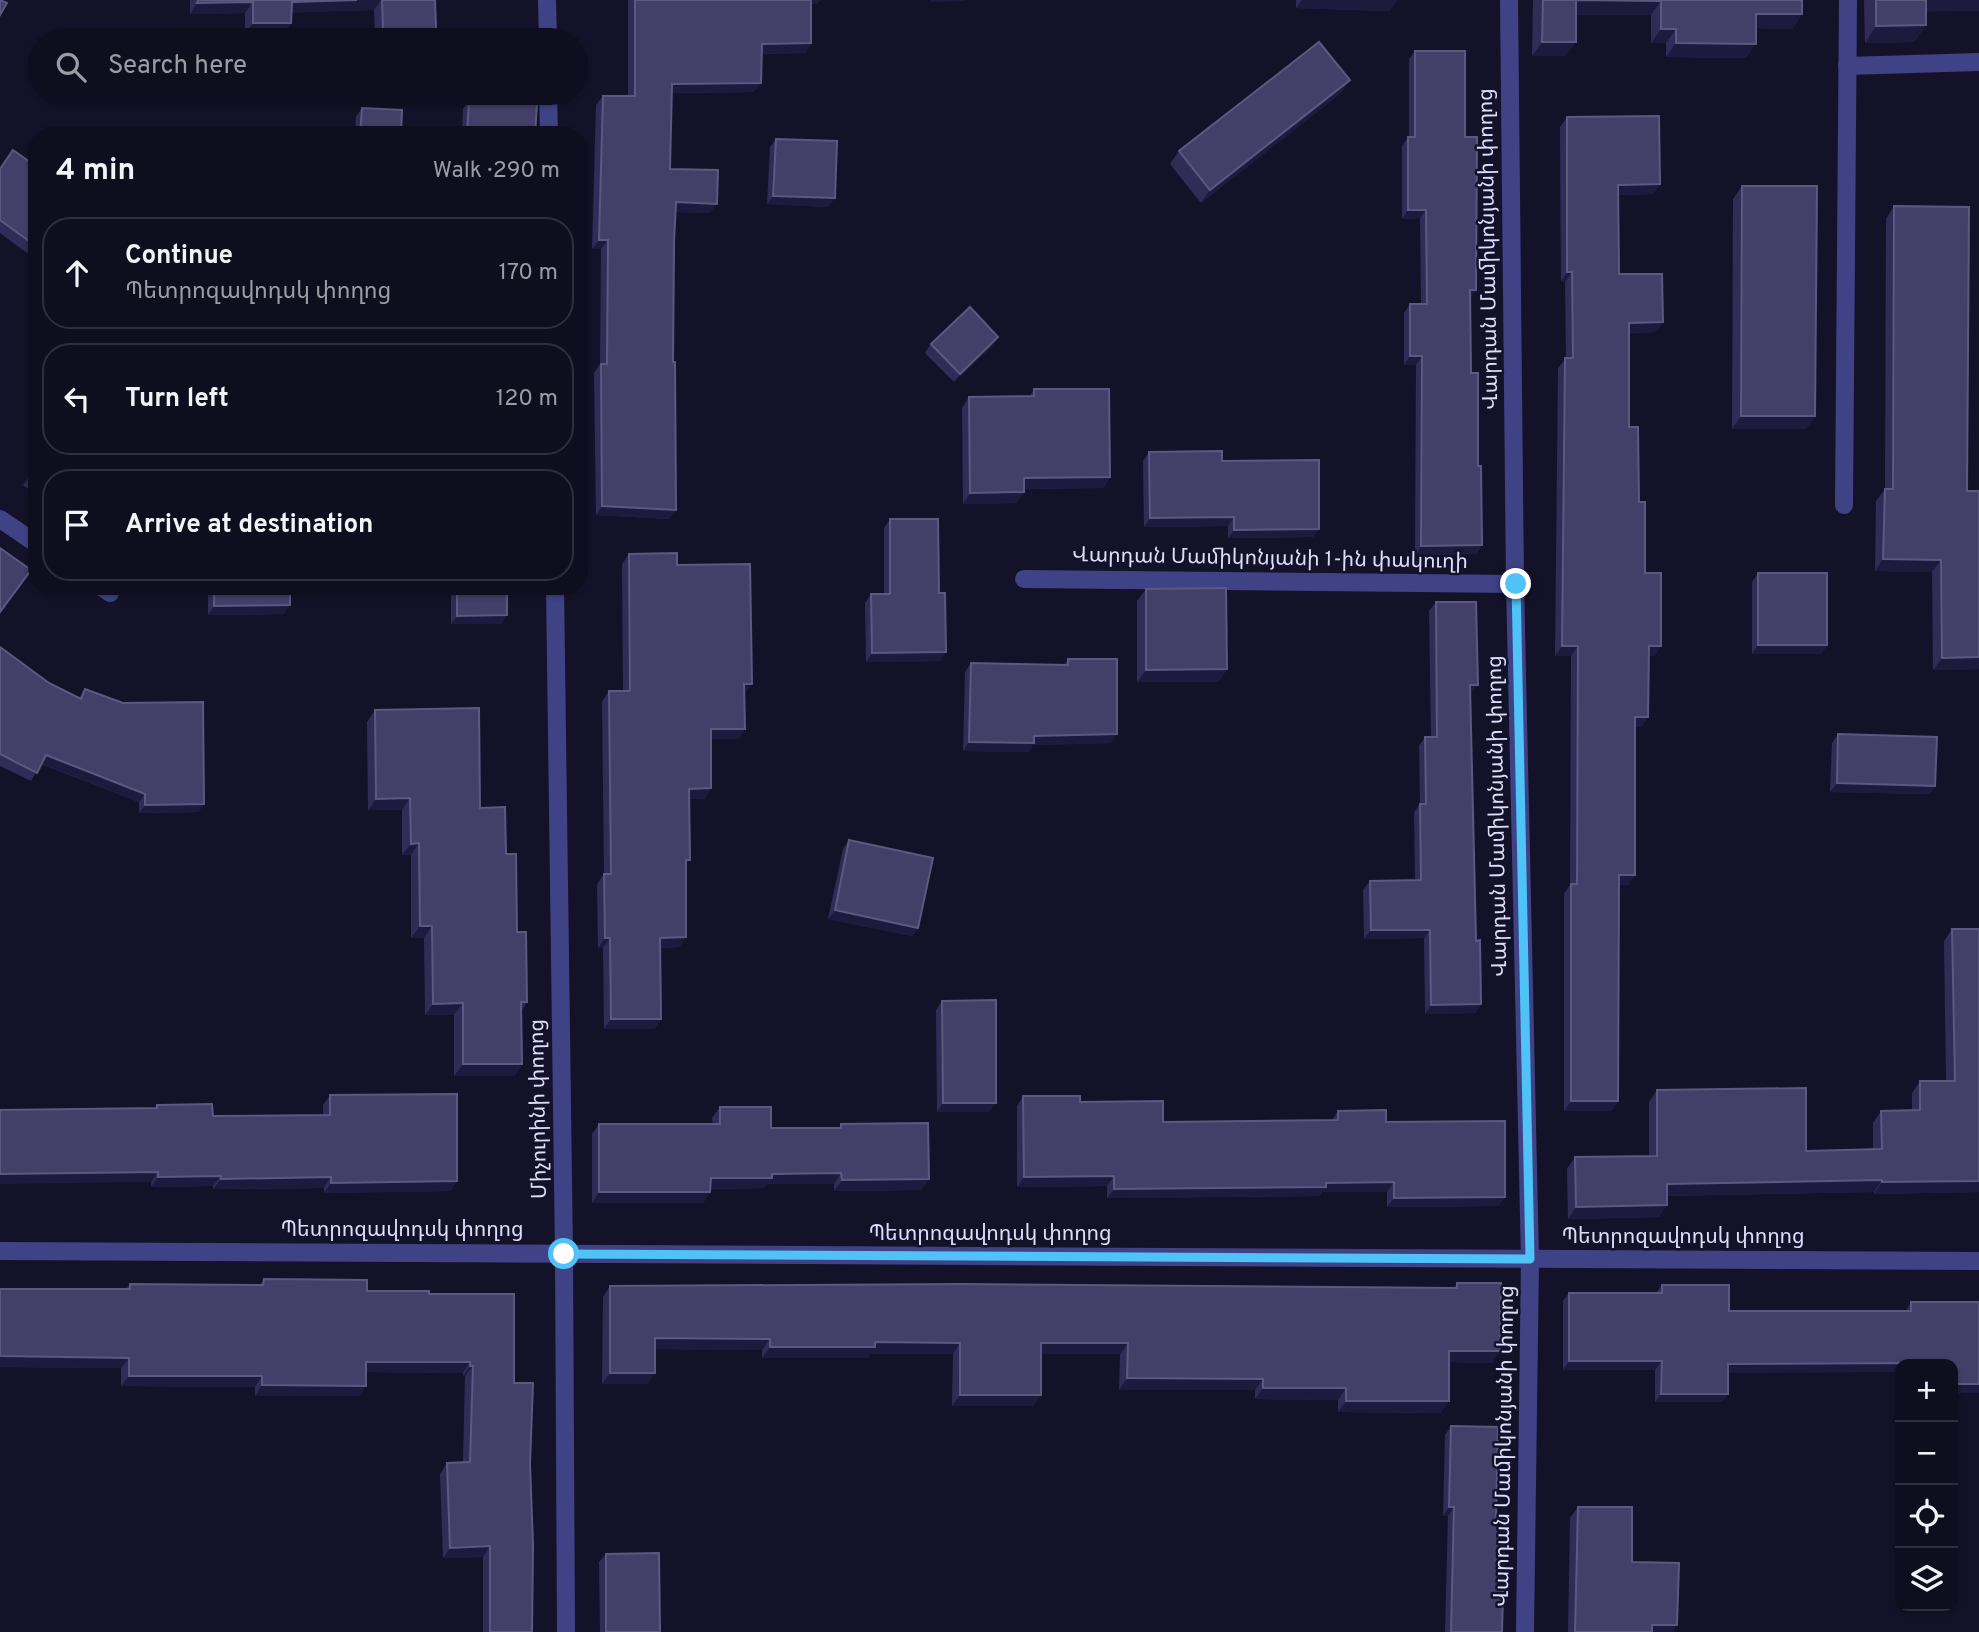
<!DOCTYPE html>
<meta charset="utf-8">
<style>
:root{--surface:#0f0e1f;--page:#1d1c2c;--text:#f1f3f6;--muted:#9b9ca4;--line:#2f2e3d}
body{margin:0;font-family:Overpass,"Noto Sans Armenian",sans-serif;background:var(--page);color:var(--text)}
.controls{position:absolute;right:21px;bottom:21px;display:grid;overflow:hidden;border-radius:14px;box-shadow:0 2px 5px #0004}
.controls button{width:63px;height:63px;display:grid;place-items:center;padding:0;border:0;border-bottom:2px solid var(--line);background:var(--surface);color:var(--text);font:35px sans-serif}
.stop{position:absolute;width:21px;height:21px;margin:-16px;border:5px solid #4fc3f7;border-radius:50%;background:#fff}
.stop.end{background:#4fc3f7;border-color:#fff;box-shadow:0 2px 7px #0008}
.list{margin:0;padding:0;list-style:none}
h2{display:flex;justify-content:space-between;align-items:center;height:91px;margin:0;padding:0 28px;font-size:30px}
h2 small{font-size:23px;font-weight:400;color:var(--muted)}
.list li{display:grid;grid-template-columns:46px 1fr auto;gap:21px;align-items:center;box-sizing:border-box;height:112px;margin:0 14px 14px;padding:0 14px;border:2px solid var(--line);border-radius:28px}
.list b{display:block;font-size:26px;white-space:nowrap}
.list p{margin:0;font-size:23px;white-space:nowrap;color:var(--muted)}
.list em{font-size:23px;font-style:normal;color:var(--muted)}
.icon{flex:none;width:38px;height:38px;fill:none;stroke:currentColor;stroke-width:2;stroke-linecap:round;stroke-linejoin:round}
.map{position:relative;flex:none;width:1979px;height:1632px;overflow:hidden}
.search{position:absolute;background:var(--surface);box-shadow:0 2px 5px #0004;left:28px;top:28px;width:560px;height:77px;display:flex;align-items:center;gap:18px;box-sizing:border-box;padding:0 24px;border-radius:38px;color:var(--muted);font-size:26px}
.panel{position:absolute;background:var(--surface);box-shadow:0 2px 5px #0004;left:28px;top:126px;width:560px;height:469px;border-radius:28px}
.map>svg:first-child{display:block}
.lines{fill:none;stroke-linecap:round;stroke-linejoin:round}
.minor{stroke:#3f4386;stroke-width:18}
.wall{fill:#312c57}
.shaded-wall{fill:#1e1a3d}
.building{fill:#433f68;stroke:#5c5880;stroke-width:2}
.route{stroke:#4fc3f7;stroke-width:9}
.labels{text-anchor:middle;dominant-baseline:central;stroke-width:5;stroke-linejoin:round;paint-order:stroke}
.street-label{font-size:21px;fill:#dddcfd;stroke:#141229}
</style>
<div class="map">
<svg width="1979" height="1632" viewBox="0 0 1979 1632">
<rect width="100%" height="100%" fill="#141229"/>
<g class="lines">
<g class="minor">
<path d="M547,0l1,40"/>
<path d="M1509,0l6,584 15,676 -5,372"/>
<path d="M1847,66l132,-4"/>
<path d="M548,93l1,42"/>
<path d="M1844,505l4,-505"/>
<path d="M0,519l37,25"/>
<path d="M1024,579l491,5"/>
<path d="M100,586l10,7"/>
<path d="M555,586l9,668 2,378"/>
<path d="M0,1251l1979,10"/>
</g>
</g>
<g class="wall">
<path d="M190,0h245l1,29 -7,11h-54l-1,-30 -83,2 -7,22h-39v-21l-55,1z"/>
<path d="M628,0h192l-3,4h-6v39l-6,10 -43,1 -8,38 -82,1 -2,76 40,44 -34,-1 -2,30 -5,277 -73,-4 -2,-142 6,-9 1,-115h-9l4,-144 7,-9h25z"/>
<path d="M1296,0h101l-8,11 -93,-3z"/>
<path d="M1533,0h269v14l-10,15 -36,-1 -10,30 -80,-1v-14h-15v-28h-75l-10,41h-34z"/>
<path d="M1864,0h115l-53,12v13l-12,17 -49,1z"/>
<path d="M1415,51l50,86 11,153 -6,8 1,75 7,93 4,79 -6,9 -61,1 1,-190h-12v-52l6,-9h11l-1,-86 -18,1v-73l6,-9h1v-78z"/>
<path d="M1350,80l-9,13 -140,110 -31,-39 9,-13z"/>
<path d="M469,100l66,35h-73l1,-26z"/>
<path d="M362,108l39,27h-46l1,-18z"/>
<path d="M1567,117l93,67 -7,10 -35,1 1,79 44,48 -7,10 -27,1v94l10,75 6,71 16,73 -7,10h-5l-1,61 -7,10h-6v148l-7,10h-9l-1,216 -7,10h-47v-217l6,-9 1,-229h-16l3,-288 8,-10 -1,-76h-4l-1,-155z"/>
<path d="M776,139l52,68 -61,-3 3,-57z"/>
<path d="M0,169l37,70 -10,14 -27,-20z"/>
<path d="M1742,186l73,230 -9,13h-74l1,-230z"/>
<path d="M1894,206l73,285 12,178 -46,1 -1,-98 -57,-1 1,-70 9,-12 1,-270z"/>
<path d="M998,337l-6,9 -38,36 -29,-29 6,-9z"/>
<path d="M1034,389l76,88 -7,11 -79,1 -8,14 -53,1 -1,-96 7,-11 61,-1z"/>
<path d="M1149,452l170,77 -6,8 -85,1v-12l-84,1 -1,-66z"/>
<path d="M37,466v29l-14,-10z"/>
<path d="M890,519l49,74 1,68 -74,1 -1,-59 6,-9h13v-66z"/>
<path d="M629,554l48,11 67,129 1,35 -7,10h-27v49l-7,11h-15l-3,67v71l-7,10 -19,1 1,71 -7,10h-50l-1,-81h-5l-1,-64 7,-10 -2,-172 7,-11h14l-1,-127z"/>
<path d="M1758,573l69,72 -6,9h-69v-72z"/>
<path d="M208,586h82l-6,28 -76,1z"/>
<path d="M451,586h56v29l-6,9h-50z"/>
<path d="M1146,589l81,80 -9,13h-81v-81z"/>
<path d="M1436,602l42,83 -8,9 6,247 5,63 -6,9 -50,1 -1,-76 -60,1 -1,-49 7,-9 45,-1 -1,-68 6,-8 -1,-58 6,-9h6l-2,-126z"/>
<path d="M0,647l49,36 30,15 6,-9 119,115 -6,8 -59,1v-11l-98,-38 -10,17 -31,-15z"/>
<path d="M1068,659l43,84 -78,2 -5,7 -65,-1 2,-79 6,-9 93,2z"/>
<path d="M375,710l105,98 26,46 21,148 -5,8v54l-8,12h-60v-61h-29l-1,-77h-13v-83h-9v-45h-34l-1,-88z"/>
<path d="M1838,734l97,52 -6,8 -99,-2 2,-49z"/>
<path d="M849,840l69,88 -6,8 -84,-17 15,-70z"/>
<path d="M1952,929l27,263 -105,2v-2l-207,4 -8,21 -91,2 -1,-50 8,-12 74,-1v-54l8,-12 149,61 67,-2v-26l8,-12h31v-18l8,-12h26l-2,-140z"/>
<path d="M942,1001l48,111h-53l-1,-102z"/>
<path d="M330,1095l127,86 -7,10 -126,2v-5l-111,1v-3l-62,1 4,-79 2,-3 56,11 110,-1v-10z"/>
<path d="M1023,1096l57,6 83,20 169,-2 6,-9 48,11 119,75 -7,9 -111,1v-15h-65l-3,4 -212,2v-12l-90,1v-81z"/>
<path d="M720,1107l51,21h68l2,-4 88,55 -8,11 -87,1v-7h-67l-3,4 -53,1 -1,3 -7,11h-111v-69l7,-10h114l-1,-6z"/>
<path d="M264,1279l103,12 62,3 85,89 16,81 2,168h-49v-75l-40,1 -3,-84 7,-11 16,-1 2,-86h-2v-3l-97,-1 -7,24h-104v-9l-134,-1v-18l-121,-1v-78h126l4,-5 130,1z"/>
<path d="M1457,1283l35,80 -43,-1 -8,51 -103,-1v-12l-83,-1v-9h-136l1,-36h-79l-8,52h-81l1,-52h-83l-3,4h-105v-8l-107,-1 -8,35h-45l1,-87 7,-11 844,2z"/>
<path d="M1662,1285l67,26h177l5,-9h68v91h-26v-29h-53l-172,9v21l-6,8h-67v-32h-92v-69l6,-8h87z"/>
<path d="M1451,1426l45,94 6,112h-57l3,-116h-5l2,-81z"/>
<path d="M1578,1507l54,55 41,70h-105l2,-114z"/>
<path d="M606,1554l54,78h-60l-1,-70z"/>
</g>
<g class="shaded-wall">
<path d="M357,0h24l-7,10 -90,3 8,-11z"/>
<path d="M807,0h13l-3,4h-13z"/>
<path d="M931,0h35l-1,1 -35,1z"/>
<path d="M1302,0h95l-8,11 -93,-3z"/>
<path d="M1576,0l85,1 -10,14h-85z"/>
<path d="M1922,0h57v11l-65,1z"/>
<path d="M253,2l-8,11 -55,1 7,-11z"/>
<path d="M1756,14h46l-10,15 -46,-1z"/>
<path d="M253,23h38l-7,11h-39z"/>
<path d="M1926,25l-12,17 -49,1 11,-17z"/>
<path d="M436,29l-7,11h-53l7,-9z"/>
<path d="M1661,29h15l-10,14h-15z"/>
<path d="M1542,42h34l-10,14h-34z"/>
<path d="M811,43l-6,10 -50,1 7,-10z"/>
<path d="M1676,43l80,1 -10,14 -80,-1z"/>
<path d="M1350,80l-9,13 -140,110 9,-13z"/>
<path d="M761,83l-7,9 -89,1 7,-9z"/>
<path d="M1660,184l-7,10 -42,1 7,-10z"/>
<path d="M773,196l62,2 -7,9 -61,-3z"/>
<path d="M676,202l41,2 -7,9 -40,-1z"/>
<path d="M1408,210h18l-6,8 -18,1z"/>
<path d="M599,240h9l-7,9h-9z"/>
<path d="M1567,272h5l-7,10h-4z"/>
<path d="M1470,290h6l-6,8z"/>
<path d="M1663,322l-7,10 -34,1 7,-10z"/>
<path d="M998,337l-6,9 -38,36 6,-8z"/>
<path d="M1410,356h12l-6,9h-12z"/>
<path d="M1741,416h74l-9,13h-74z"/>
<path d="M1110,477l-7,11 -87,1 8,-11z"/>
<path d="M1024,492l-8,11 -53,1 7,-11z"/>
<path d="M602,506l74,4 -7,9 -73,-4z"/>
<path d="M1234,517l-6,9 -84,1 6,-9z"/>
<path d="M1319,529l-6,8 -85,1 6,-8z"/>
<path d="M1482,545l-6,9 -61,1 6,-9z"/>
<path d="M1883,559l58,1 -9,12 -57,-1z"/>
<path d="M290,605l-6,9 -76,1 6,-9z"/>
<path d="M507,615l-6,9h-50l6,-8z"/>
<path d="M1758,645h69l-6,9h-69z"/>
<path d="M1562,646h16l-7,10h-16z"/>
<path d="M1649,646h12l-7,10h-12z"/>
<path d="M946,652l-6,9 -74,1 6,-9z"/>
<path d="M1979,657v12l-46,1 9,-12z"/>
<path d="M1227,669l-9,13h-81l9,-12z"/>
<path d="M744,684h8l-8,10z"/>
<path d="M1470,685h8l-7,9h-7z"/>
<path d="M1635,717h13l-7,10h-13z"/>
<path d="M711,729h34l-7,10h-34z"/>
<path d="M1117,734l-6,9 -78,2 -5,7 -65,-1 6,-9 65,-6z"/>
<path d="M46,755l99,39 -6,8 -99,-39z"/>
<path d="M1837,783l98,3 -6,8 -99,-2z"/>
<path d="M711,788l-7,11h-22l7,-10z"/>
<path d="M410,798l-8,12h-34l8,-11z"/>
<path d="M204,804l-6,8 -59,1 6,-8z"/>
<path d="M419,843l-8,12h-9l9,-11z"/>
<path d="M1619,875h16l-7,10h-16z"/>
<path d="M835,910l83,18 -6,8 -84,-17z"/>
<path d="M420,926h12l-8,12h-13z"/>
<path d="M1371,930h59l-6,8 -60,1z"/>
<path d="M686,937l-7,10 -26,1 7,-10z"/>
<path d="M605,938h5l-7,10h-5z"/>
<path d="M463,1003l-9,12h-29l8,-11z"/>
<path d="M1481,1004l-6,9 -50,1 6,-9z"/>
<path d="M611,1019h50l-7,10h-50z"/>
<path d="M463,1064h59l-8,12h-60z"/>
<path d="M1571,1101h47l-7,10h-47z"/>
<path d="M943,1103h53l-6,9h-53z"/>
<path d="M158,1172l-7,10 -151,2v-10z"/>
<path d="M841,1173l-7,11h-67l-3,4 -61,1 8,-11 61,-4z"/>
<path d="M221,1176l-8,10 -62,1 7,-10z"/>
<path d="M1114,1176l-7,10 -90,1 7,-10z"/>
<path d="M331,1177l-7,11 -111,1 8,-10z"/>
<path d="M929,1179l-8,11 -87,1 8,-11z"/>
<path d="M1882,1180l-8,12 -215,4 8,-12z"/>
<path d="M457,1181l-7,10 -126,2 7,-10z"/>
<path d="M1979,1181v11l-105,2 8,-12z"/>
<path d="M1394,1182l-7,10h-65l-3,4 -212,2 7,-9 212,-6z"/>
<path d="M599,1192h111l-7,11h-111z"/>
<path d="M1505,1197l-7,9 -111,1 7,-9z"/>
<path d="M1667,1205l-8,12 -91,2 8,-12z"/>
<path d="M655,1338l115,1 -8,11 -115,-1z"/>
<path d="M875,1342l85,1 -7,11h-83l-3,4h-105l8,-11z"/>
<path d="M1041,1343h87l-8,11h-86z"/>
<path d="M1449,1351h51l-8,12 -51,-1z"/>
<path d="M0,1356l129,2 -8,10 -121,-1z"/>
<path d="M1569,1361h93l-7,9h-92z"/>
<path d="M366,1362h104l-7,11 -104,-1z"/>
<path d="M1911,1363v1h-11v8l-178,1 6,-9z"/>
<path d="M470,1366h3l-8,10h-2z"/>
<path d="M610,1373h45l-8,11h-45z"/>
<path d="M129,1376h133l-7,11 -134,-1z"/>
<path d="M1127,1378l136,1 -8,11h-136z"/>
<rect x="1953" y="1384" width="26" height="9"/>
<path d="M262,1385l104,1 -7,10h-104z"/>
<path d="M1263,1388h83l-8,12 -83,-1z"/>
<path d="M1661,1394h67l-6,8h-67z"/>
<path d="M960,1395h81l-8,11h-81z"/>
<path d="M1346,1401h103l-8,12 -103,-1z"/>
<path d="M1449,1507h5l-6,9h-5z"/>
<path d="M490,1546l-7,11 -40,1 7,-10z"/>
<path d="M1652,1625h25l-4,7h-26z"/>
</g>
<g class="building">
<path d="M0,0l7,3 -7,12z"/>
<path d="M198,0h159l-65,2 -1,21h-38v-21l-56,1z"/>
<path d="M382,0h53l1,29 -53,2z"/>
<path d="M635,0h176v43l-49,1 -1,39 -89,1 -2,85 48,1 -1,34 -41,-2 -2,40 -1,120h2l1,148 -74,-4 -1,-142h6l1,-124h-9l4,-144h32z"/>
<path d="M1543,0h259v14h-46v30l-80,-1v-14h-15v-28l-85,-1v42h-34z"/>
<path d="M1876,0h50v25l-50,1z"/>
<path d="M1319,42l31,38 -140,110 -31,-39z"/>
<path d="M1415,51h50v86h12l-1,153h-6l1,83h7v93h3l1,79 -61,1 1,-190h-12v-52h17l-1,-94h-18v-73h7z"/>
<path d="M469,100l68,3 -2,32h-68z"/>
<path d="M362,108l40,2 -1,25h-41z"/>
<path d="M1659,116l1,68 -42,1 1,89h43l1,48 -34,1v104h9l1,75h6v71h16v73h-12l-1,71h-13v158h-16l-1,226h-47v-217h6l1,-238h-16l3,-288h8l-1,-86h-5v-155z"/>
<path d="M776,139l61,2 -2,57 -62,-2z"/>
<path d="M13,150l24,17v72l-4,5 -33,-24v-51z"/>
<path d="M1742,186h75l-2,230h-74z"/>
<path d="M1894,206l75,1 -2,284h12v166l-37,1 -1,-98 -58,-1 2,-70h8z"/>
<path d="M970,307l28,30 -38,37 -29,-30z"/>
<path d="M1034,389h75l1,88 -86,1v14l-54,1 -1,-96 65,-1z"/>
<path d="M1222,451v10l97,-1v69l-85,1v-13l-84,1 -1,-66z"/>
<path d="M37,466v16l-8,-5z"/>
<path d="M890,519h48l1,74h6l1,59 -74,1 -1,-59h19z"/>
<path d="M0,548l31,22 -31,42z"/>
<path d="M677,553v12l73,-1 2,120h-8l1,45h-34v59l-22,1 1,71h-4v77l-26,1 1,81h-50l-1,-81h-5l-1,-64h7l-2,-183h21l-1,-137z"/>
<rect x="1758" y="573" width="69" height="72"/>
<path d="M214,586h76v19l-76,1z"/>
<path d="M457,586h50v29l-50,1z"/>
<path d="M1226,588l1,81 -81,1v-81z"/>
<path d="M1436,602h40l2,83h-8l6,256 4,-1 1,64 -50,1 -1,-75h-59l-1,-49 51,-1 -1,-76h6l-1,-67h12z"/>
<path d="M0,647l49,36 32,16 4,-10 38,14 80,-1 1,102 -59,1v-11l-99,-39 -9,18 -37,-19z"/>
<path d="M1068,659h49v75l-83,2v7l-65,-1 2,-79 97,2z"/>
<path d="M479,708l1,100 25,-1 1,47h10l1,78h9l1,70h-6l1,62h-59v-61l-30,1 -1,-78h-12l-1,-83 -8,1 -1,-46 -34,1 -1,-89z"/>
<path d="M1838,734l99,3 -2,49 -98,-3z"/>
<path d="M849,840l84,18 -15,70 -83,-18z"/>
<path d="M1952,929h27v252l-97,1v-2l-215,4v21l-91,2 -1,-50 82,-1v-66l149,-2v63l76,-2 -1,-38 39,-1v-29h35z"/>
<path d="M996,1000v103h-53l-1,-102z"/>
<path d="M457,1094v87l-126,2v-6l-110,2v-3l-63,1v-5l-158,2v-64l157,-2v-3l55,-1 1,12 117,-1v-20z"/>
<path d="M1023,1096h57v6l83,-1v21l175,-2v-9l48,-1v12l119,-1v76l-111,1v-16l-68,1v4l-212,2v-13l-90,1z"/>
<path d="M720,1107h51v21h70v-4l87,-1 1,56 -87,1 -1,-7 -69,1v4h-61l-1,14h-111v-68h121z"/>
<path d="M264,1279l103,1v11h62v3h85v89h19l-3,81 3,81 -1,87h-42v-86l-40,2 -3,-85 23,-1 3,-96h-3v-4h-104v24l-104,-1v-9h-133v-18l-129,-2v-67h130v-5l133,1z"/>
<path d="M1457,1283h44l-1,68h-51v50h-103v-13h-83v-9l-136,-1 1,-35h-87v52h-81v-52l-85,-1v5h-105v-8l-115,-1v35h-45v-87l351,-2 496,4z"/>
<path d="M1662,1285h67v26h182v-9h68v82h-26v-20h-42v-1l-183,1v30h-67l1,-33h-93v-68h93z"/>
<path d="M1451,1426l47,1 -2,93h9l-3,112h-51l3,-125h-5z"/>
<path d="M1578,1507h54v55l47,1 -2,62h-25v7h-77z"/>
<path d="M659,1553l1,79h-54v-78z"/>
</g>
<g class="lines">
<path class="route" d="M564,1254l966,5 -14,-675"/>
</g>
<g class="labels">
<g class="street-label">
<text transform="translate(1489 249) rotate(-91)">Վարդան Մամիկոնյանի փողոց</text>
<text transform="translate(1270 559) rotate(1)">Վարդան Մամիկոնյանի 1-ին փակուղի</text>
<text transform="translate(1498 816) rotate(-91)">Վարդան Մամիկոնյանի փողոց</text>
<text transform="translate(539 1109) rotate(-91)">Միչուրինի փողոց</text>
<text x="402" y="1230">Պետրոզավոդսկ փողոց</text>
<text x="990" y="1234">Պետրոզավոդսկ փողոց</text>
<text x="1683" y="1237">Պետրոզավոդսկ փողոց</text>
<text transform="translate(1505 1446) rotate(-89)">Վարդան Մամիկոնյանի փողոց</text>
</g>
</g>
</svg>
<div class="controls">
<button>+</button>
<button>−</button>
<button><svg class="icon" aria-label="locate" viewBox="0 0 24 24"><circle cx="12" cy="12" r="6"/><path d="M12 2v4M12 18v4M2 12h4M18 12h4"/></svg></button>
<button><svg class="icon" aria-label="layers" viewBox="0 0 24 24"><path d="M12 4l9 5-9 5-9-5zM3 14l9 5 9-5"/></svg></button>
</div>
<div class="stop" style="left:564px;top:1254px"></div>
<div class="stop end" style="left:1516px;top:584px"></div>
<div class="search"><svg class="icon" aria-label="search" viewBox="0 0 24 24"><circle cx="10" cy="10" r="6"/><path d="M15 15l6 6"/></svg>Search here</div>
<section class="panel">
<h2>4 min<small>Walk · 290 m</small></h2>
<ul class="list">
<li><svg class="icon" aria-label="ahead" viewBox="0 0 24 24"><path d="M12 20V5M6 11l6-6 6 6"/></svg><div><b>Continue</b><p>Պետրոզավոդսկ փողոց</p></div><em>170 m</em></li>
<li><svg class="icon" aria-label="left" viewBox="0 0 24 24"><path d="M17 20v-9H6M10 6l-5 5 5 5"/></svg><div><b>Turn left</b></div><em>120 m</em></li>
<li><svg class="icon" aria-label="arrive" viewBox="0 0 24 24"><path d="M6 21V4h12l-3 4 3 4H6"/></svg><div><b>Arrive at destination</b></div></li>
</ul>
</section>
</div>
